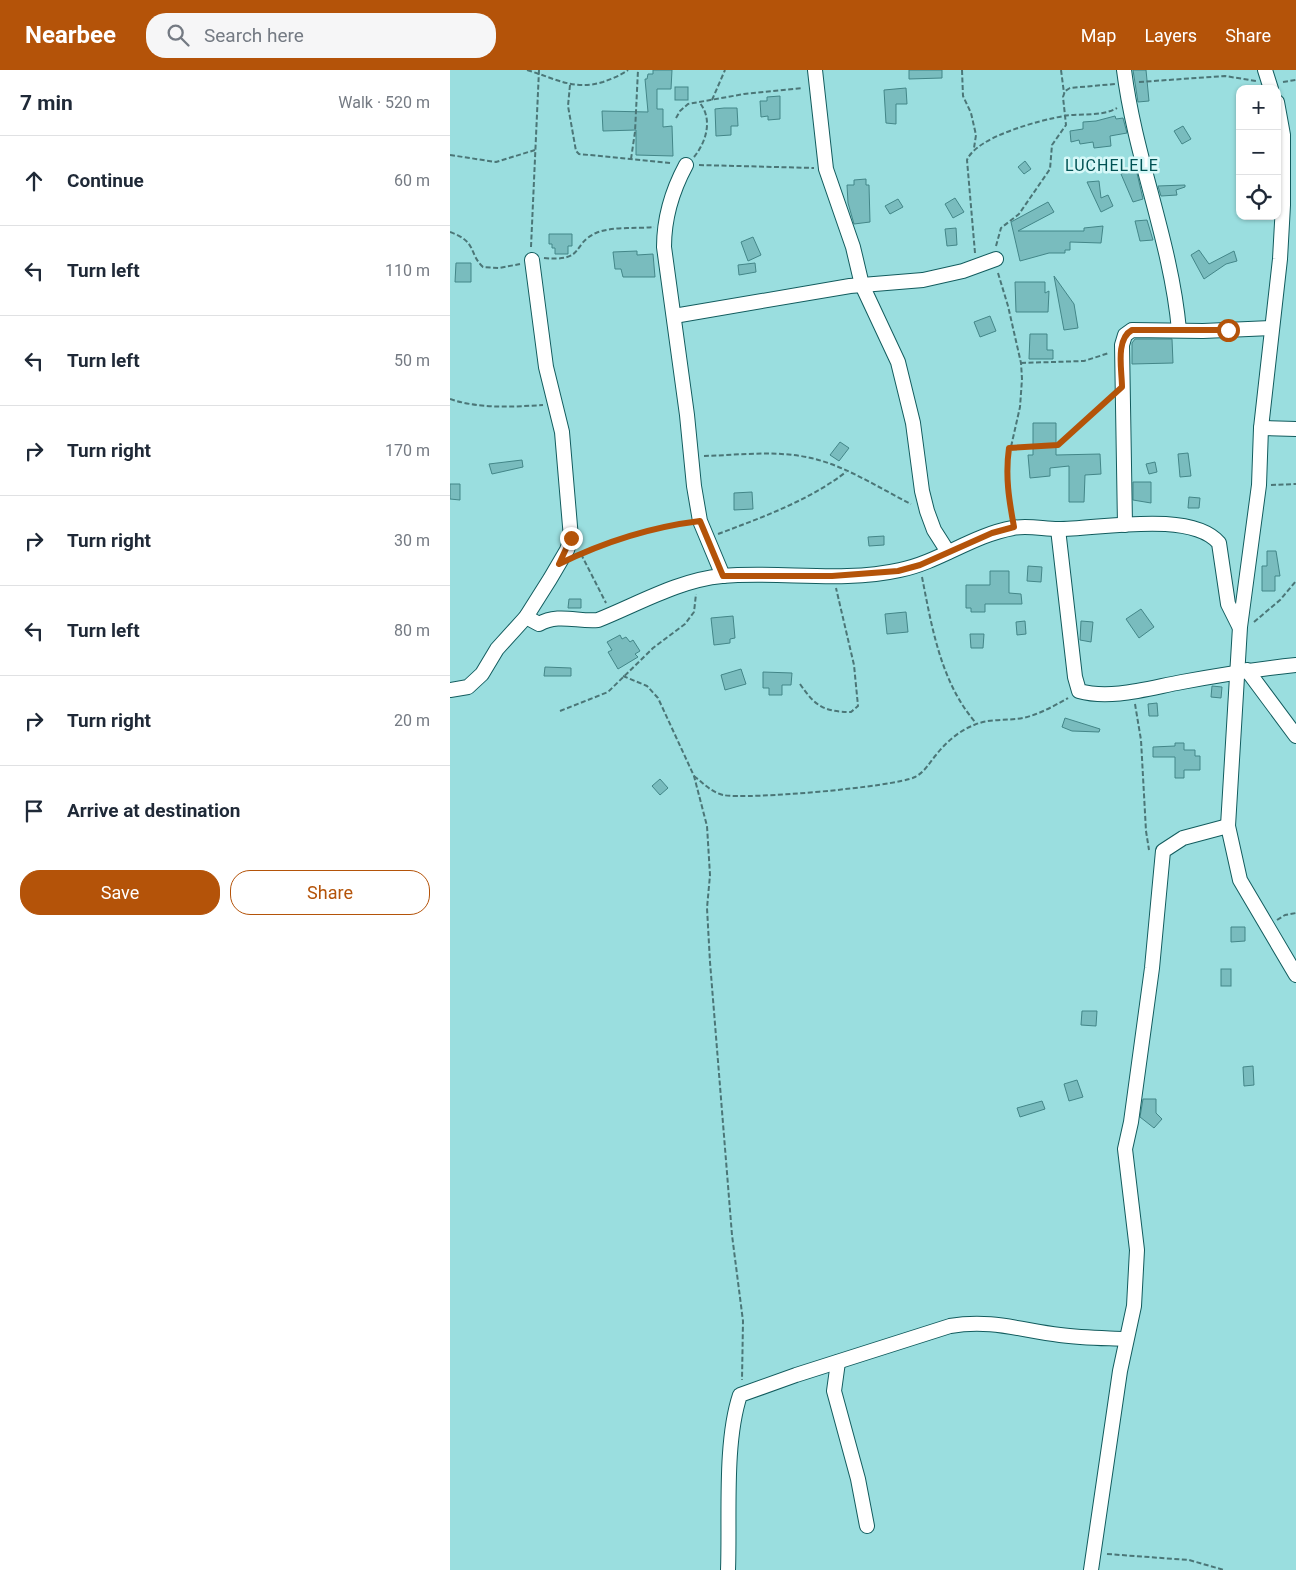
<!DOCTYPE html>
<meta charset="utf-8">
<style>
:root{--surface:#fff;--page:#f6f6f7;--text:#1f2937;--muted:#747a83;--line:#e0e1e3;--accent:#b45309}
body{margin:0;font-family:Roboto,sans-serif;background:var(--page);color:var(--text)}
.controls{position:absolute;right:15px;top:15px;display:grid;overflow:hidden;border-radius:10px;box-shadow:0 1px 4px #0004}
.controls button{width:45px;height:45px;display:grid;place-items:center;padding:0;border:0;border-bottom:1px solid var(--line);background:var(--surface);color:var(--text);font:25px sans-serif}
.stop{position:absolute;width:15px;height:15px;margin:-11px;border:4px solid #b45309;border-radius:50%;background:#fff}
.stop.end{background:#b45309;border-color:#fff;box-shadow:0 1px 5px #0008}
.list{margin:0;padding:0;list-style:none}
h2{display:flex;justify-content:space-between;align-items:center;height:65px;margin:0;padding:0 20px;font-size:21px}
h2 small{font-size:16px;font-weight:400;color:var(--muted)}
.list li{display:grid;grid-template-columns:32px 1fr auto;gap:15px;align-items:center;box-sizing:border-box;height:90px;padding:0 20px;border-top:1px solid var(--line)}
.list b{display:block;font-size:19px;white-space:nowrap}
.list em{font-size:16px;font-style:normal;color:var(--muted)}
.actions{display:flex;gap:10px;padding:15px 20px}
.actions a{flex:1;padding:11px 0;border:1px solid var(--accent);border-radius:20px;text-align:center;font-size:18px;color:var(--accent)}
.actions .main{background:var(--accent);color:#fff}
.icon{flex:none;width:28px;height:28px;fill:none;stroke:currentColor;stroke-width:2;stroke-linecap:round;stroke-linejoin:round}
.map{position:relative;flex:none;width:846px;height:1500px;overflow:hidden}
header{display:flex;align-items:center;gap:30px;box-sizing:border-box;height:70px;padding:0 25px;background:var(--accent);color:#fff}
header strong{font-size:24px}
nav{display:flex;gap:28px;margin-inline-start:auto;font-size:18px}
.search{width:350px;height:45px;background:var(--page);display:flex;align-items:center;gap:12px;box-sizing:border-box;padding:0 18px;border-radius:20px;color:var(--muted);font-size:19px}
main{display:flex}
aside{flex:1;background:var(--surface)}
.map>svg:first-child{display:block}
.building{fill:#79bcbe;stroke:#438688}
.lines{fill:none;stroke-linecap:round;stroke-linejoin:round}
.minor-casing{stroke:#125c5e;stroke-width:16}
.path{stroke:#4b7677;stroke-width:2;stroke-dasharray:5 2.5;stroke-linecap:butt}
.minor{stroke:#fff;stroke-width:14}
.route{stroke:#b45309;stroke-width:6}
.labels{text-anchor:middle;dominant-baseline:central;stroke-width:5;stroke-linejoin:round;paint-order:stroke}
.quarter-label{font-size:16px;letter-spacing:1px;fill:#005254;stroke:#d7f8f8}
</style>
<header>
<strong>Nearbee</strong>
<div class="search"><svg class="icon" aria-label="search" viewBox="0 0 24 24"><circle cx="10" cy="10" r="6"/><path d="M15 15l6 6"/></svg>Search here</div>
<nav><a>Map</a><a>Layers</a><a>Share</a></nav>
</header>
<main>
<aside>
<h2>7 min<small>Walk · 520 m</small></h2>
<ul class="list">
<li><svg class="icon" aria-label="ahead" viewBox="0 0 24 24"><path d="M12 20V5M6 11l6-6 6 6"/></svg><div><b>Continue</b></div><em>60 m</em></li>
<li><svg class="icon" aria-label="left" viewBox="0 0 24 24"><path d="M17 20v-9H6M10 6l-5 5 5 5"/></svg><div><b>Turn left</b></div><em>110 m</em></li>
<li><svg class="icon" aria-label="left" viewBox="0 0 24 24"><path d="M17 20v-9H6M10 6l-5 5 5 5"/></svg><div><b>Turn left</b></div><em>50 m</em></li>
<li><svg class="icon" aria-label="right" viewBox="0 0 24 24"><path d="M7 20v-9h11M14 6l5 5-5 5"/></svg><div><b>Turn right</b></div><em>170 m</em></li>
<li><svg class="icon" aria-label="right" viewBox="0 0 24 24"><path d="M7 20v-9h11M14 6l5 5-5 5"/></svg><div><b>Turn right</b></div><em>30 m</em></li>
<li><svg class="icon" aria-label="left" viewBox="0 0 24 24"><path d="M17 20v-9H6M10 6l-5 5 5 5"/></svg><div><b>Turn left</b></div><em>80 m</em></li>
<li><svg class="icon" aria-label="right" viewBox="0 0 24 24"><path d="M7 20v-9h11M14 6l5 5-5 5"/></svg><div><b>Turn right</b></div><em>20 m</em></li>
<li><svg class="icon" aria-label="arrive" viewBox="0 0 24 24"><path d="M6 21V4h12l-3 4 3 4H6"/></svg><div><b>Arrive at destination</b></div></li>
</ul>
<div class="actions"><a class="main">Save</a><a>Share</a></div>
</aside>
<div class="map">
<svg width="846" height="1500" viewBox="0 0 846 1500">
<rect width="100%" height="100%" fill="#9adedf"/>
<g class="building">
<path d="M203,0h19l-1,19h-14v20h6v18l9,-1 1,30 -37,-1v-25l-33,1 -1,-20 46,1 -3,-33h2l1,-5h5z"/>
<path d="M459,0h33v8l-33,1z"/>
<path d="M683,0h13l3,31 -11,1z"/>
<rect x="225" y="17" width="13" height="13"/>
<path d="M456,18l1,16h-11v20l-10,-1 -2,-33z"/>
<path d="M330,26v23l-12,1v-4l-7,1 -1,-16h7v-4z"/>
<path d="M274,38h13l1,18h-7v9l-15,1 -1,-27z"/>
<path d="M665,46l1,3 7,-1 4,15 -17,3 1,10 -17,2 -1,-6 -13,2 -1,-4 -8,2 -1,-11 13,-2v-7l13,-1z"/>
<path d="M733,56l8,13 -9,5 -8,-13z"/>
<path d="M575,91l6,8 -7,5 -6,-7z"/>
<path d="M686,99l7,30 -10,3 -12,-28z"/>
<path d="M416,109v6h3l1,37 -16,2 -6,-21 -1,-18h7v-5z"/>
<path d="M649,111l2,17 7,-3 5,11 -12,6 -14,-30z"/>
<path d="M735,115v2l-9,3 1,5 -16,1 -3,-10z"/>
<path d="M505,128l9,14 -11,6 -8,-14z"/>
<path d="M448,129l5,8 -13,7 -5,-8z"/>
<path d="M598,132l6,10 -36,19h66v-3l19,-2 -2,17 -31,-1v8h-5v3h-16l-29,8 -9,-39z"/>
<path d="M697,150l6,20 -13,1 -5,-20z"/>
<path d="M506,158l1,17 -10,1 -2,-17z"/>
<path d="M99,164h23v12h-4v8h-13v-6h-3v-4h-3z"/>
<path d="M303,167l8,18 -13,6 -7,-19z"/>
<path d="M749,180l10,14 25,-13 3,10 -11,3 -22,15 -13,-24z"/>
<path d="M187,181v4l16,-1 2,23h-32l-2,-8h-6l-2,-17z"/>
<path d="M6,193h15v19h-16z"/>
<path d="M305,193l1,9 -17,3 -1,-10z"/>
<path d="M604,206l20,28 4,24 -14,2z"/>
<path d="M565,212h30v11l4,-2 -1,21h-32z"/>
<path d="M540,246l6,15 -16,6 -6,-15z"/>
<path d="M580,264h17v16h6v9h-24z"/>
<path d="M685,269h37l1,24 -41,1v-21z"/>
<path d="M583,353h23v32l44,-1 1,20 -16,1 -1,27h-15v-36l-19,2v8l-20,2 -2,-23h5z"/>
<path d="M390,372l9,6 -10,13 -9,-6z"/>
<path d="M738,383l3,23 -11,1 -2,-23z"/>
<path d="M72,390l1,7 -31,7 -3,-10z"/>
<path d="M705,392l2,10 -8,2 -3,-10z"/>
<path d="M683,412h18v21l-18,-3z"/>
<path d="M0,414h10v16l-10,-1z"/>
<path d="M302,422l1,17 -19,1v-17z"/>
<path d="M739,427l11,1 -1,10h-11z"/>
<path d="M434,466v9l-15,1 -1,-9z"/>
<path d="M817,481h9l4,25h-5v15h-13v-25h5z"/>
<path d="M578,496l14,1 -1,15 -14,-1z"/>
<path d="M540,501h19v22l12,1 1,10h-37v8h-14v-4h-5v-23h24z"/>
<path d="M119,529h12v9h-13z"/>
<path d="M691,539l13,18 -15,11 -13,-19z"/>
<path d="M456,542l2,20 -21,2 -2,-20z"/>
<path d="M283,546l2,22 -5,1v4l-16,2 -3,-27z"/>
<path d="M575,551l1,13 -9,1 -1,-13z"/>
<path d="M631,551l12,1 -2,20 -11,-2z"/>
<path d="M520,564h14l-1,14h-12z"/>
<path d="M170,565l2,4 4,-2 4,5 3,-2 7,11 -5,3 3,3 -20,12 -10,-17 4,-2 -5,-8z"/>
<path d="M95,597l26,1v8h-27z"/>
<path d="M291,599l5,15 -21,6 -4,-15z"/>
<path d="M313,602l29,1 -1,12h-9v10h-13v-7h-6z"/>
<path d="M762,616l10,1 -1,11 -10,-1z"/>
<path d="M707,633l1,13h-9l-1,-12z"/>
<path d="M615,648l35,11 -1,3 -27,-1 -10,-4z"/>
<path d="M725,673h9v7h11v6h5v14h-16v8h-9v-21h-22v-10l22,-1z"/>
<path d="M210,709l8,9 -8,7 -8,-9z"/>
<path d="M781,857h14v14l-14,1z"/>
<rect x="771" y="899" width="10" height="17"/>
<path d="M632,941h15l-1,15 -15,-1z"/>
<path d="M803,996l1,19 -10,1 -1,-19z"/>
<path d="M627,1010l6,17 -14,4 -5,-17z"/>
<path d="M693,1029h13v14l6,6 -8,9 -14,-11z"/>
<path d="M592,1031l3,8 -25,8 -3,-9z"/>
</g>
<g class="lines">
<g class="minor-casing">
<g id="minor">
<path d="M365,0l11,99 27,78 9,38 36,77 15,61 9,68 5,20 7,19 14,22"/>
<path d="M674,0c11,88 47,171 55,260"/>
<path d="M815,0l6,19"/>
<path d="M827,32l6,33v70l-3,54 -19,169 -2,57 -19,142 -12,199 12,54 56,95"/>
<path d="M236,95c-14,26 -22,52 -22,82l23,168 7,71 6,35 23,55"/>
<path d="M224,246l176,-30 73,-6 40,-9 33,-12"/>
<path d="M811,358l35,1"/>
<path d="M675,455l-3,-180 3,-10 7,-5 71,1 68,-3"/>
<path d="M608,459l17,148 4,14c32,9 70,-3 103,-9 38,-7 75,-13 114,-17"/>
<path d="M76,547l13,7c19,-11 39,-2 59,-4 40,-16 81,-40 124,-44 59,-5 120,7 178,-6 39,-8 73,-35 113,-42 14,-3 31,1 45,1 41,0 133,-19 161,14l9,61 11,22"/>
<path d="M797,600l49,66"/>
<path d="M0,620l18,-3 14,-13 15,-25 29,-32 24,-38 17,-29 4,-12 -9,-106 -16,-65 -14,-107"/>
<path d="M388,1292l-4,29 24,88 9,47"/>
<path d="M278,1500c2,-52 -4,-127 12,-175l56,-20 154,-49c41,-7 70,4 110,9 22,3 44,3 66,4"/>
<path d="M641,1500l29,-199 14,-65 3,-56 -12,-101 6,-27 21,-154 11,-117 20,-13 45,-12"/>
</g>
</g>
<g class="path">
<path d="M77,0c27,8 47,21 76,12 8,-3 17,-6 25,-12"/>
<path d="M512,0l1,26 8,17 5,22 -2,13"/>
<path d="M611,0l3,23"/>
<path d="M689,12l86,-6 31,5"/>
<path d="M833,12l13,-2"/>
<path d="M120,15l-2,21 8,45 3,3 92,9"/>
<path d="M262,30l13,-30"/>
<path d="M226,48l4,-7 8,-7 56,-10 59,-6"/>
<path d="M0,85l46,7 39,-12"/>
<path d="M244,87c13,-16 19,-39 5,-55"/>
<path d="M181,89l4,-27 3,-62"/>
<path d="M249,95l115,3"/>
<path d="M0,162c28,10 18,21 33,35l16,1 21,-4"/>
<path d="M546,176l5,-18 18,-14 31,-45 2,-24 14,-20 -3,-28 2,-6 5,-3 45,-4"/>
<path d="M81,177l8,-177"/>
<path d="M525,183l-8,-93c9,-23 73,-40 97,-44 17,-3 37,1 53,-8"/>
<path d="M94,188c42,4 27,-14 52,-25 17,-7 40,-4 58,-6"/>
<path d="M548,203l10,33 13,57 1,16 -2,28 -14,62 6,46"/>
<path d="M571,293l63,-2 25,-8"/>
<path d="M0,329c30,10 61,8 93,6"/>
<path d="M559,378l49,-3 53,-48"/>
<path d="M254,386c35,-1 72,-6 107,2 35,8 68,30 100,46"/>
<path d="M821,415l25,-1"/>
<path d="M268,464c45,-17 90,-33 128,-62"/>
<path d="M131,484l25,49"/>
<path d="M128,485l68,-24 42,-9"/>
<path d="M472,507c10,51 19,106 54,146"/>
<path d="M804,552l26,-22 16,-19"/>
<path d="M173,606l24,10 11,12 36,78 13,50 3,49 -3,33 3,54 22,273 11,86 -1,59"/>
<path d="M350,614c15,22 24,28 51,28l7,-6 -4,-41 -18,-77"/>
<path d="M685,634l6,36 5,91 3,19"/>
<path d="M110,641l48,-19 45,-44 32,-24 9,-12 2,-18"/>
<path d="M244,706c9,7 17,16 29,19 23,5 172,-8 192,-18 10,-5 14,-14 21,-22 10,-13 23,-24 38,-30 16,-7 33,-4 49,-7 17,-4 31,-12 45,-20"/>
<path d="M827,850l8,-5 11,-2"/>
<path d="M657,1484l82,6 35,10"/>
</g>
<use href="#minor" class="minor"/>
</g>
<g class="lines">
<path class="route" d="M121,468l-12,26c45,-22 92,-37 141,-43l23,55h109l66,-5 22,-6 72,-32 22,-6c-5,-27 -9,-51 -5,-79l49,-3 64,-58c0,-16 -7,-48 10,-57h96"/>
</g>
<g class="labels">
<g class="quarter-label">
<text x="662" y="95">LUCHELELE</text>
</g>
</g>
</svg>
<div class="controls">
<button>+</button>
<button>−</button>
<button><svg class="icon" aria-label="locate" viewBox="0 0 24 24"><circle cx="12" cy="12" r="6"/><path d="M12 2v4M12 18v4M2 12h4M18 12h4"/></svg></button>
</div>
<div class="stop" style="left:778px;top:260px"></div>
<div class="stop end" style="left:121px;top:468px"></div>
</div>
</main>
